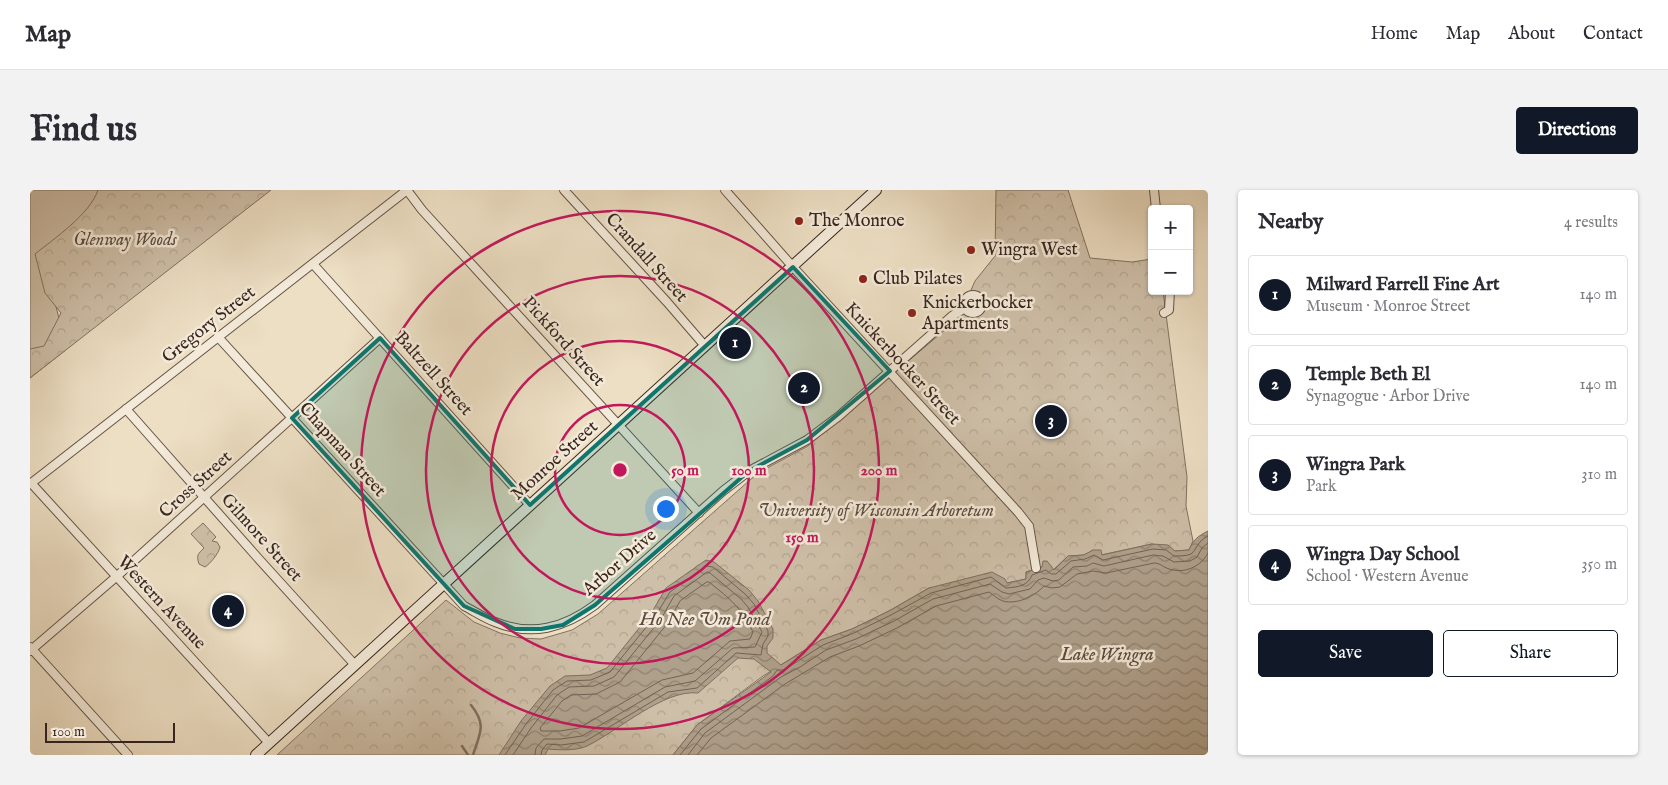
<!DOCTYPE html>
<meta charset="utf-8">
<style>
:root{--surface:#fff;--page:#f2f2f3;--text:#2b2b33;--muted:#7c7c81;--line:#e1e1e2;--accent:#111827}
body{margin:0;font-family:"IM FELL English",serif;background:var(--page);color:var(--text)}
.controls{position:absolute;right:15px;top:15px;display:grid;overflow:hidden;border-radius:5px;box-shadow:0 1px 4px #0004}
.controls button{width:45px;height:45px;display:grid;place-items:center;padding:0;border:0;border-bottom:1px solid var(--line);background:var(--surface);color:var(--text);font:25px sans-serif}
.scale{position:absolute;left:15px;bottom:12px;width:130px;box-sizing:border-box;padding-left:5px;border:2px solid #38251d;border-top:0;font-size:14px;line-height:18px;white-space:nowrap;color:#38251d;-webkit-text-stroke:4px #f3ead9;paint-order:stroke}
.you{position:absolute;left:635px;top:318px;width:18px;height:18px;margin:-12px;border:4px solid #fff;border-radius:50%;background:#1a73e8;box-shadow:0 0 0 8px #1a73e833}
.badge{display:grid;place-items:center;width:32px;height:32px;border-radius:50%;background:var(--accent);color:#fff;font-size:16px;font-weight:700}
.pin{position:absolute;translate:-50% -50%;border:2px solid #fff;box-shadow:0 1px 5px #0006}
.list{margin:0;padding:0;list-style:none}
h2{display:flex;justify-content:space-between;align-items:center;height:65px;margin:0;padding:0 20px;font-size:21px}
h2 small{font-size:16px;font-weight:400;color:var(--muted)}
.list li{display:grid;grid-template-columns:32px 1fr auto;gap:15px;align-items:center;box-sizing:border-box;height:80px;margin:0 10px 10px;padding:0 10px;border:1px solid var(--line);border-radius:5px}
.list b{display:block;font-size:19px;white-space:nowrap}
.list p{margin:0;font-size:16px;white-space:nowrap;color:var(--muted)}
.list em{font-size:16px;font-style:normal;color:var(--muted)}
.actions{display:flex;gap:10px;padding:15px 20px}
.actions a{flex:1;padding:11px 0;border:1px solid var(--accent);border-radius:5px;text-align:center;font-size:18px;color:var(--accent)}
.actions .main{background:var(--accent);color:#fff}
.map{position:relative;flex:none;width:1178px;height:565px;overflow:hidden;border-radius:5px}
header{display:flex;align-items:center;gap:30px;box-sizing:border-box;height:70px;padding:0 25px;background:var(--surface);border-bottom:1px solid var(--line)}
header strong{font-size:24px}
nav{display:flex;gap:28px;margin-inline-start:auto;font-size:18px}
.intro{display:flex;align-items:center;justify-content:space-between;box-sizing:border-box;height:120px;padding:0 30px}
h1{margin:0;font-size:35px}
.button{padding:12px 22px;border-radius:5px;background:var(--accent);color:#fff;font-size:18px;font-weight:700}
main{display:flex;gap:30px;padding:0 30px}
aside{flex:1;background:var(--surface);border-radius:5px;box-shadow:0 1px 4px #0004}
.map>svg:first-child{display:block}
.grass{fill:#cebfa8;stroke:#837262}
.forest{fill:url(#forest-crowns);stroke:#837262}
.water{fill:url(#water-waves);stroke:#7f6f5f}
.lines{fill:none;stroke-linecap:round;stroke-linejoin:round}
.shore{stroke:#746254;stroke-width:1}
.stream{stroke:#7f6f5f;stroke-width:2.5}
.street-casing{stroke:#655447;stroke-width:10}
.secondary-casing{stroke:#38251d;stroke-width:12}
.street{stroke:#f3ead9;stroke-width:8}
.secondary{stroke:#f3ead9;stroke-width:10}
.marked{fill:#0f766e;fill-opacity:0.2;stroke:#0f766e;stroke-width:4;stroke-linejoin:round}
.ring{fill:none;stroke:#c2185b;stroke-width:2.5}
.poi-dot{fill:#8f2418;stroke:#f3ead9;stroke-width:2}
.labels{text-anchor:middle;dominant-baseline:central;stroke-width:5;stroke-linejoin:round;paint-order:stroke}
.poi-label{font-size:18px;fill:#38251d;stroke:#f3ead9;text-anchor:start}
.park-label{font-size:18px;font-style:italic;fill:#5e4c40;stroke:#f3ead9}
.street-label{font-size:18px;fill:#38251d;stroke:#f3ead9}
.water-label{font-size:19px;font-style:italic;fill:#5c4a3e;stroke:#f3ead9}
.centre{fill:#c2185b;stroke:#f3ead9;stroke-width:2.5}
.ring-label{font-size:15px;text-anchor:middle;font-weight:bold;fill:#c2185b;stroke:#f3ead9;stroke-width:5;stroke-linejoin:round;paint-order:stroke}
</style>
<header>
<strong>Map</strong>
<nav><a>Home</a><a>Map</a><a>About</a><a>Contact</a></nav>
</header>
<div class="intro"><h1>Find us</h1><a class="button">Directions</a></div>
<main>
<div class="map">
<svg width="1178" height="565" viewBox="0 0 1178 565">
<defs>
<pattern id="forest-crowns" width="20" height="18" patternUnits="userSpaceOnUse" patternTransform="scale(1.25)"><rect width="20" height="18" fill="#cebfa8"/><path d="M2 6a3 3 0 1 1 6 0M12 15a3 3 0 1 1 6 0" fill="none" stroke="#b2a490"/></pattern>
<pattern id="water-waves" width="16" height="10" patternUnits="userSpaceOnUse" patternTransform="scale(1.25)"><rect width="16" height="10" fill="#afa08b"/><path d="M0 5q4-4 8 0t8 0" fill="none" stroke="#8f8271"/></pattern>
</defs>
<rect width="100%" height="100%" fill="#eddfc4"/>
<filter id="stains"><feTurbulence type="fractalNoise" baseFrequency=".004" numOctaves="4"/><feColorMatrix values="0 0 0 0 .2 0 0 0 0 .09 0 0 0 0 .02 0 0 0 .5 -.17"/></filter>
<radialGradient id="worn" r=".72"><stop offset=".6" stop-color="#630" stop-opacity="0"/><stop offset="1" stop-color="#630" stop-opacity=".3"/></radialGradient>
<path class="grass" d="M0,0h83l-70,67 24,92 -37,29z"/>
<g class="forest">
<path d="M68,0h173l-241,188v-29l14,-3 17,-33 -16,-20 -10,-39c20,-16 55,-40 63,-64z"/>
<path d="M966,0h72l22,68 42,4 20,-3v32h11l24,186 -1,29 7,35 -4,9 -14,1 -23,-7 -51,11 -8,-5 -9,5 -16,1 -15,14 -6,-8 -5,5 -16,5v7l-19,4 -78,5 -40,23 -37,18 -31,11 -58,36 -66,49 -24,30h-396l169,-155 28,22 26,11 20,5 21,1 31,-9 26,-16 160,-141 50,-27 151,-128 16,-37 20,-25z"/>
<path d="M173,333l13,14 -4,4 5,1 3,5c-1,6 -10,17 -15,20l-6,-3c-3,-9 -1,-10 5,-16l-13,-14z"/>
</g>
<path class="water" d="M1178,341v224h-535l24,-30 74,-53 -17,-13 -16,-1 -40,35c-34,-4 -80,38 -111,53 -11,5 -27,4 -39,3l-3,6h-46l22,-34 29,-35 15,-10 25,-1 17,-7 45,-56 14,-24 40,-28 8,2 35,28 9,11 15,28v9l-6,8v7l14,12 40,-25 31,-11 37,-18 40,-23 63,-16 13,7 2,4 19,-4v-7l16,-5 1,-6h4l7,9 14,-14 16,-1 9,-5h8l1,5 50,-11 16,1 7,6 14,-1c4,-10 9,-14 19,-19z"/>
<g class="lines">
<g class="shore">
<path d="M677,392h2c22,18 31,24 44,50l-3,7 -20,2 -37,32 -31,7 -83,48 -19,3h-19l-1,-3 22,-27 9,-6 25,-1 24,-12 47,-58 13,-23z"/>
<path d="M475,565l21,-31 27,-34 14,-9 24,-1 19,-8 46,-57 14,-23 36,-26 7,1 32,27 9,10 14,27v5l-5,8 -2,11 -25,-2 -39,35 -29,4 -84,50 -23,3 -14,-1 -5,6 -1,5"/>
<path d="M483,565l18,-27 26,-33 12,-8 25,-1 20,-9 47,-58 13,-23 33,-24 3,1 31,26 7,8 14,25 -7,15 -22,1 -38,33 -30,6 -83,49 -21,3h-17l-8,9 -1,7"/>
<path d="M650,565l21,-26 72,-53 4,-6h7l39,-25 31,-12 37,-18 40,-22 60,-16 15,11c12,-1 22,-2 26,-13l14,-5 5,4h5l15,-13 14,-2 9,-4 9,5 50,-11 13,1 8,6c5,0 13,0 17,-2 6,-4 5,-12 17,-18"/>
<path d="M658,565l17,-22 76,-56 19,-10 26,-17 30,-11 38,-18 39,-22 57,-15 12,8 7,2 21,-5 8,-9 6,-2 9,3 6,-1 14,-13 14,-1 6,-3 11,3 49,-11 10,1 11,6 16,-1 7,-4 5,-9 6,-5"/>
<path d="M667,565l14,-17 74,-54 45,-27 29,-11 38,-18 39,-22 53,-14c5,3 8,7 14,9 14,4 32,-5 41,-15l8,2 8,-1 17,-13 16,-3 13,2 48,-10c6,0 9,4 15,6 15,5 32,-2 39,-16"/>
</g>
<g class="stream">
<path d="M441,515c16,20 9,28 2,50"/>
<path d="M432,556l6,9"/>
</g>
<g class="street-casing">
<g id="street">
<path d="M377,0l15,20 277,303"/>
<path d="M534,0l103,112 38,44"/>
<path d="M695,0l68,77 225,245 11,14 7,42"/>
<path d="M1124,0l2,19"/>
<path d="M283,74l217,241"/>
<circle cx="943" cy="114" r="9"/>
<path d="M1134,123l5,-3 1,-19"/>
<path d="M188,147l246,269c10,5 20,12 31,16 37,15 69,6 100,-17l128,-114 26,-20 58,-31 32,-24 113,-100 13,-8"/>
<path d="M96,219l131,148 98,108"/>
<path d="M1,293l238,260"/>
<path d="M0,294l377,-294"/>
<path d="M0,457l98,108"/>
<path d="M0,461l86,-74 264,-239"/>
</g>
</g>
<g class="secondary-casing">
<path id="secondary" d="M226,565l620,-565"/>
</g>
<use href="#street" class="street"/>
<use href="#secondary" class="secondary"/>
</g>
<path class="marked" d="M763,77l97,104 -83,69 -58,31 -154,134 -32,20 -22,4h-26l-51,-23 -172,-188 88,-80 150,167z"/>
<g class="ring">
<circle cx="590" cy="280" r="65"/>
<circle cx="590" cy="280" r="129"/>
<circle cx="590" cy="280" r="194"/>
<circle cx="590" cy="280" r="259"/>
</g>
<g class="poi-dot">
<circle cx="769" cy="31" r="5"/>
<circle cx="941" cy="60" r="5"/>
<circle cx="833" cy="89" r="5"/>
<circle cx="882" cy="123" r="5"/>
</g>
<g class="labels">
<g class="poi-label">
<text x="779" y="31">The Monroe</text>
<text x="951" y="60">Wingra West</text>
<text x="843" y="89">Club Pilates</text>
<text x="892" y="113">Knickerbocker<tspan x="892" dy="21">Apartments</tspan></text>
</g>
<g class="park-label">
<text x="95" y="50">Glenway Woods</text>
<text x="846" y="321">University of Wisconsin Arboretum</text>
</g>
<g class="street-label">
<text transform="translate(616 68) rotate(48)">Crandall Street</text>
<text transform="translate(179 135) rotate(-38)">Gregory Street</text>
<text transform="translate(533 152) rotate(48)">Pickford Street</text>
<text transform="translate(872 174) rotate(47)">Knickerbocker Street</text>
<text transform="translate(403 184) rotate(48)">Baltzell Street</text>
<text transform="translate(312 260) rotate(48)">Chapman Street</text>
<text transform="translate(525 271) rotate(-42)">Monroe Street</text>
<text transform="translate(166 295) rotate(-42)">Cross Street</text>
<text transform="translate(231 348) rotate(48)">Gilmore Street</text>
<text transform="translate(590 373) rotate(-41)">Arbor Drive</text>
<text transform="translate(131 413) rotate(47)">Western Avenue</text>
</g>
<g class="water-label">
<text x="675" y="430">Ho Nee Um Pond</text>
<text x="1077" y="465">Lake Wingra</text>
</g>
</g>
<circle cx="590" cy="280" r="8" class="centre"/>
<g class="ring-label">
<text x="655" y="285">50 m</text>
<text x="719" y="285">100 m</text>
<text x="849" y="285">200 m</text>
<text x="772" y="352">150 m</text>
</g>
<rect width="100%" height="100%" filter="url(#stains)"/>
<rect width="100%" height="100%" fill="url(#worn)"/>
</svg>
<div class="controls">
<button>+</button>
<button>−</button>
</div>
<div class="scale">100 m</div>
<div class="you"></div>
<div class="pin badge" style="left:705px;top:153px">1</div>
<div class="pin badge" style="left:774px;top:198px">2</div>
<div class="pin badge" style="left:1021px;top:231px">3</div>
<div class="pin badge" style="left:198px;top:421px">4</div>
</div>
<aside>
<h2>Nearby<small>4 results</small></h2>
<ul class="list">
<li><span class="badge">1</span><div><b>Milward Farrell Fine Art</b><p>Museum · Monroe Street</p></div><em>140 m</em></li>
<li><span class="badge">2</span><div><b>Temple Beth El</b><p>Synagogue · Arbor Drive</p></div><em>140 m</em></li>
<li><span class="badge">3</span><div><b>Wingra Park</b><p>Park</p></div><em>310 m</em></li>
<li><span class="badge">4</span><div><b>Wingra Day School</b><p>School · Western Avenue</p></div><em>350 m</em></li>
</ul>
<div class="actions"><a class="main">Save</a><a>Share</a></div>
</aside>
</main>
